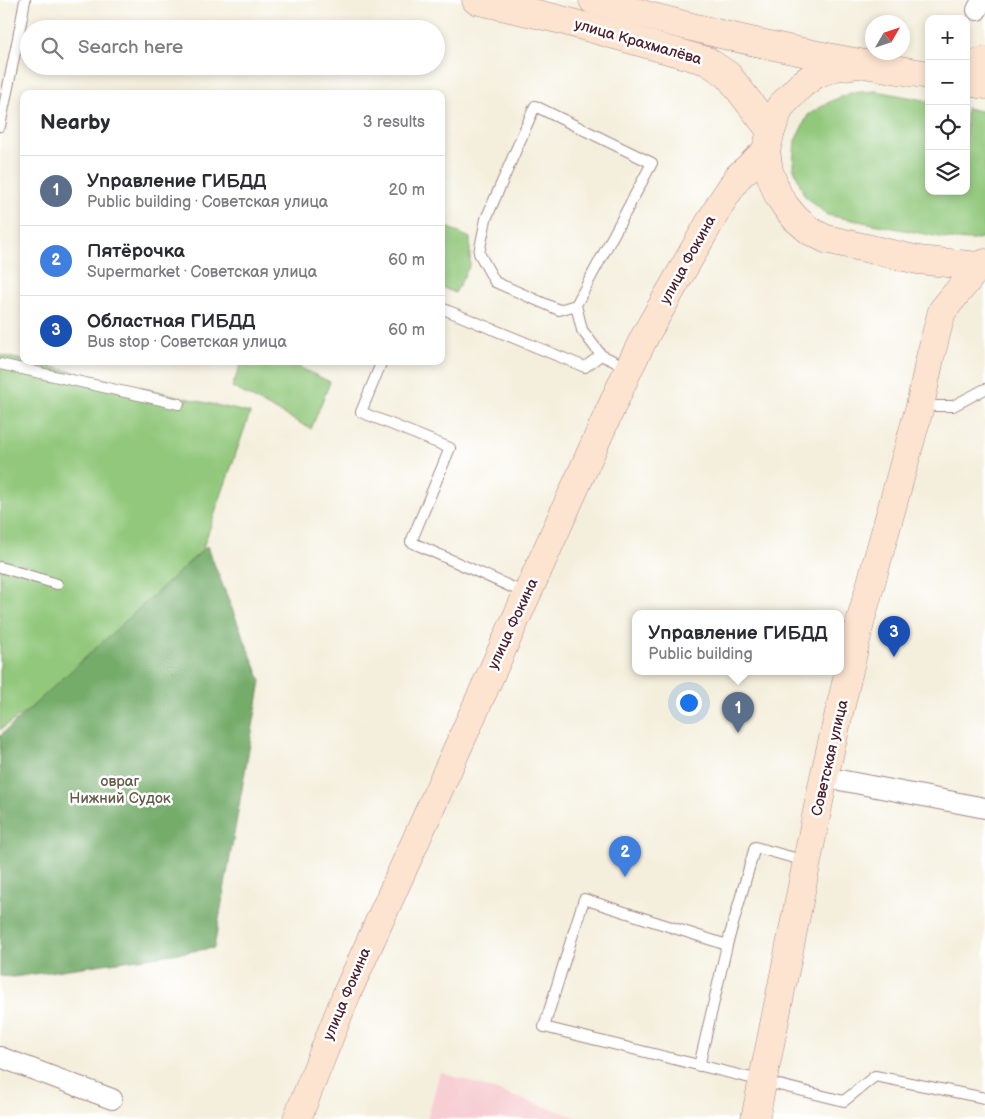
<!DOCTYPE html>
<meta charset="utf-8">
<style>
:root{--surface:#fff;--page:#f7f7f7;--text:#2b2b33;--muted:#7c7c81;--line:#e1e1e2;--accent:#d1495b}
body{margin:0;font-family:"Balsamiq Sans",sans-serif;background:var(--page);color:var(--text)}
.controls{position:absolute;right:15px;top:15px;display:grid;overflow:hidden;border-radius:10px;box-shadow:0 2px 8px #0003}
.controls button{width:45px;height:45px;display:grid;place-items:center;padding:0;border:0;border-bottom:1px solid var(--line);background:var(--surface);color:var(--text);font:25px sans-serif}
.compass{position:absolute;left:865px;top:15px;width:45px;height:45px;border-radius:50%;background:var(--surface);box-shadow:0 2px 8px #0003;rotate:51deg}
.you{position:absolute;left:688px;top:702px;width:18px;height:18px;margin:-12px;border:4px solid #fff;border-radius:50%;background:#1a73e8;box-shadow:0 0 0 8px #1a73e833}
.badge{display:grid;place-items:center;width:32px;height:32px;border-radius:50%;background:var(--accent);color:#fff;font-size:16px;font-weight:700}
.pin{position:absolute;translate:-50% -41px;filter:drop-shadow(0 1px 2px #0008)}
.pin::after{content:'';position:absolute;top:26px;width:18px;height:15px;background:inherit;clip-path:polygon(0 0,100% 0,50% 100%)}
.popup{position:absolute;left:632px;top:610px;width:212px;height:65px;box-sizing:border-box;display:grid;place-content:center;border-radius:10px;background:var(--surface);filter:drop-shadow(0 1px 4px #0005);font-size:16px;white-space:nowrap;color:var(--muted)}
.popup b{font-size:19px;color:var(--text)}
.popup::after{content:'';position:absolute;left:50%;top:100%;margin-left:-10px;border:10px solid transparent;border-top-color:var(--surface)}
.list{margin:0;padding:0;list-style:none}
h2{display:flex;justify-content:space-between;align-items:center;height:65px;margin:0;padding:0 20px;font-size:21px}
h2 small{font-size:16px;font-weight:400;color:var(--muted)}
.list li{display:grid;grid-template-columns:32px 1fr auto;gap:15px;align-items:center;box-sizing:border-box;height:70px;padding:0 20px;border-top:1px solid var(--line)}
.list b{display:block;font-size:19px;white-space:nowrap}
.list p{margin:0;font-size:16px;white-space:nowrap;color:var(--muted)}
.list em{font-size:16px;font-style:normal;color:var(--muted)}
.icon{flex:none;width:28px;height:28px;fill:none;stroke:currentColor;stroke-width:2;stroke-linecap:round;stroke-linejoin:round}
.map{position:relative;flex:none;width:985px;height:1119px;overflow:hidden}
.search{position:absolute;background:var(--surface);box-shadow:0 2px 8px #0003;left:20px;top:20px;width:425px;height:55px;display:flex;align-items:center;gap:12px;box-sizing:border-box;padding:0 18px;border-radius:28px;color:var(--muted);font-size:19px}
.panel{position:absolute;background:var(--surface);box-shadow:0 2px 8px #0003;left:20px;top:90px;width:425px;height:275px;border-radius:10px}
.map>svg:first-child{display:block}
.built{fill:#f7cfd3}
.green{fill:#92c87b;stroke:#6e7453}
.forest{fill:#75ac6b;stroke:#60664b}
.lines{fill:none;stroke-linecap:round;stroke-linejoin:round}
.service-casing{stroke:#9f8784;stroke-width:12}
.minor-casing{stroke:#9f8784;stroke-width:22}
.secondary-casing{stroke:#9f8784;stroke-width:29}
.service{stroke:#fff;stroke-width:10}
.minor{stroke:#fff;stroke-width:20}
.secondary{stroke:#fde4d1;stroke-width:28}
.labels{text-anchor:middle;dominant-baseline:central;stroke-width:5;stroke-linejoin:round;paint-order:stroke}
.street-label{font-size:15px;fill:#4a1f2b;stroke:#fff}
.park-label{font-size:15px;fill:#635a47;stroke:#fff}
</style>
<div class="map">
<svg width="985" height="1119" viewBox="0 0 985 1119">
<rect width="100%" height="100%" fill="#fff"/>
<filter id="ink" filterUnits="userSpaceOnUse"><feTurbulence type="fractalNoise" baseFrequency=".02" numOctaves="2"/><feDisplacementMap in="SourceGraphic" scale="10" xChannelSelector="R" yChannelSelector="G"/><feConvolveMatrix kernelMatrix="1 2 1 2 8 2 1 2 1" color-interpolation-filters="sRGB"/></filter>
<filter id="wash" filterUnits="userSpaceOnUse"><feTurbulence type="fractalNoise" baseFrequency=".0096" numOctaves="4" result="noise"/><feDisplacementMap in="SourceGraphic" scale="20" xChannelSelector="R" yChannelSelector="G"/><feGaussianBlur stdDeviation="1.12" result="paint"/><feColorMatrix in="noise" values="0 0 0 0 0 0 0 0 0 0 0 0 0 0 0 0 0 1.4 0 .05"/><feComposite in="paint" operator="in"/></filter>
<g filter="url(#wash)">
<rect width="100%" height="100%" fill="#f4efdd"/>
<path class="built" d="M440,1072l142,47h-155z"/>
<g class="green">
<path d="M876,91l53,10v90h37v-83l19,4v125l-12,3 -23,-1 -123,-24 -23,-20 -11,-29 2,-25 13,-26 23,-14 20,-8z"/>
<path d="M441,224l29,14v27l-15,28 -14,-6z"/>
<path d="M0,355l250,58 -65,186 -185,131z"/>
<path d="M242,361h44l44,21 -19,47 -79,-42z"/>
</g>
<path class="forest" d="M207,546l54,135 -47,267 -200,29 -14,-1v-240z"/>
</g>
<g filter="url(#ink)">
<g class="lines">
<g class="service-casing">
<g id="service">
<path d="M25,0l-6,33 3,10 7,4"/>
<path d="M0,126l19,-93"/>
<path d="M576,305l-17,5 -64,-28 -16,-29 7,-34 49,-113 117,57 -76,142 6,25 19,25 27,13"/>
<path d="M441,308l144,59 16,-12"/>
<path d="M382,361l-21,51 89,36 -39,94 116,52"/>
<path d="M0,364l179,40"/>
<path d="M921,406h32l32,-17"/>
<path d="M0,567l57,17"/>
<path d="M805,861l-50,-14 -28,98 -143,-46 -40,128 300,74 31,-25 110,22"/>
<path d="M699,1066l28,-121"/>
</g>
</g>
<g class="minor-casing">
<g id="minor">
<path d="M977,10l5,-10"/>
<path d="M824,777l161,31"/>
<path d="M0,1057l112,42"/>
</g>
</g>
<g class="secondary-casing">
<g id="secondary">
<path d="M476,0l82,19 149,42 21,14 43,56"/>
<path d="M593,0c111,33 222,57 336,75"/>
<path d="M859,64l-24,3 -19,7 -15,11 -21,22 -9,24 -5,20 3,20 9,24 8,12 9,11 15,13 16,8 92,21 61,6 6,-3"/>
<path d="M966,66l19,-5"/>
<path d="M966,82l19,3"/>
<path d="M297,1119l50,-126 282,-625 17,-34 76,-133 16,-24 28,-26"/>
<path d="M755,1119l69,-342 37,-158 59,-213 10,-48 12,-47 37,-45"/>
</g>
</g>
<use href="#service" class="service"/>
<use href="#minor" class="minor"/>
<use href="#secondary" class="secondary"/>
</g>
</g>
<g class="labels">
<g class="street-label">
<text transform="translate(638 42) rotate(16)">улица Крахмалёва</text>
<text transform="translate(688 260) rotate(-61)">улица Фокина</text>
<text transform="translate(513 624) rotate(-65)">улица Фокина</text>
<text transform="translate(830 758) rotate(-77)">Советская улица</text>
<text transform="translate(347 994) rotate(-67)">улица Фокина</text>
</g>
<g class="park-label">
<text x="120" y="781">овраг<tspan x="120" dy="17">Нижний Судок</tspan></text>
</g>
</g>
</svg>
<div class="controls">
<button>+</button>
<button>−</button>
<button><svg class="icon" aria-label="locate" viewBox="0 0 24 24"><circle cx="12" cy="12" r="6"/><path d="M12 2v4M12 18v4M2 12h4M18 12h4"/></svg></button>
<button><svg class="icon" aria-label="layers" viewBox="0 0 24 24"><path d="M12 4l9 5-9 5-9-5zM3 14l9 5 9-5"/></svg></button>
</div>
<svg class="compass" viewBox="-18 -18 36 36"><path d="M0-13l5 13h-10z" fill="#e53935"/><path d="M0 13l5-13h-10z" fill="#7c7c81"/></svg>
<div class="you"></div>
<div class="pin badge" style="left:738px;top:733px;background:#5c6f8a">1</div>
<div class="popup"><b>Управление ГИБДД</b>Public building</div>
<div class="pin badge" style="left:625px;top:877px;background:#3f7fe0">2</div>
<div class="pin badge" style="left:894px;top:657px;background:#1a4fb4">3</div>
<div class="search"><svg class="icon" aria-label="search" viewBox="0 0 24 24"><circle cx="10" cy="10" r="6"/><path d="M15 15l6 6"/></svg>Search here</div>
<section class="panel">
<h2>Nearby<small>3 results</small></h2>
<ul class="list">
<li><span class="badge" style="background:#5c6f8a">1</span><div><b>Управление ГИБДД</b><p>Public building · Советская улица</p></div><em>20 m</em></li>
<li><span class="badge" style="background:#3f7fe0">2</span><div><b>Пятёрочка</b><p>Supermarket · Советская улица</p></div><em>60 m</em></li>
<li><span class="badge" style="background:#1a4fb4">3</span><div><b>Областная ГИБДД</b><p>Bus stop · Советская улица</p></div><em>60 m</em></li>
</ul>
</section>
</div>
